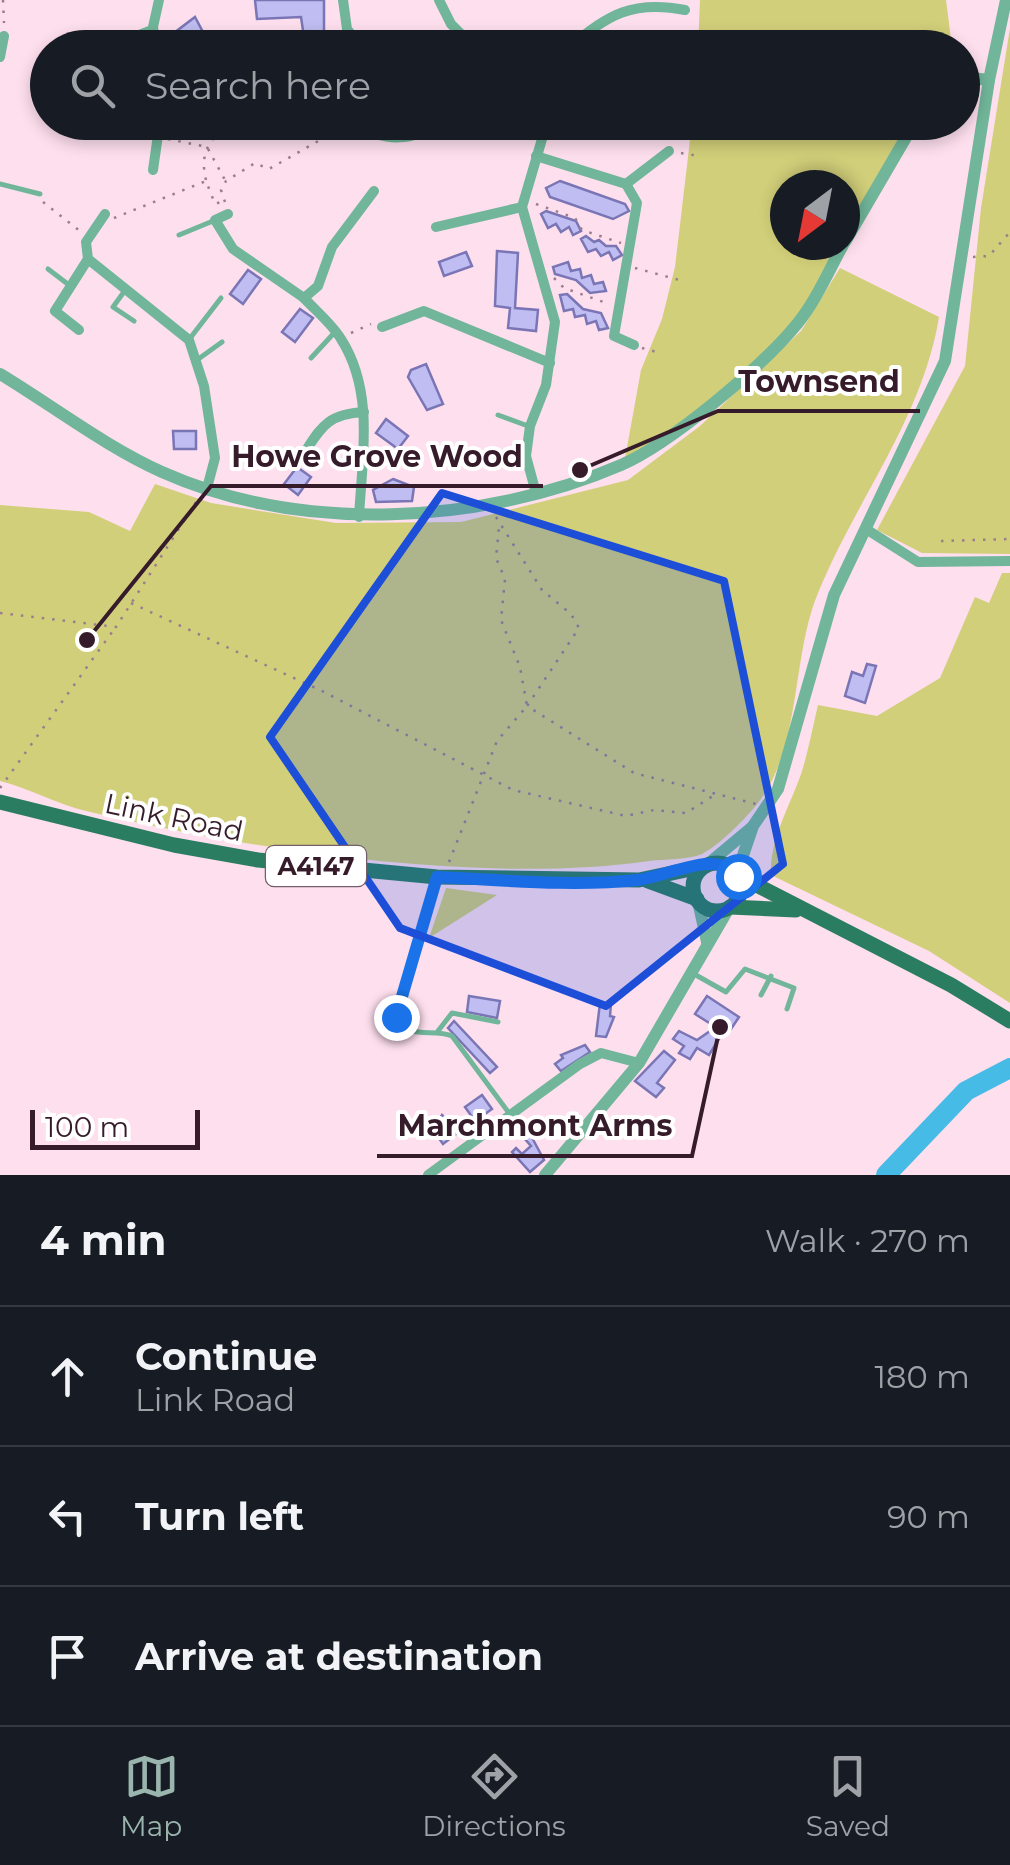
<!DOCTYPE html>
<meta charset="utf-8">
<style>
:root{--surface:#171b24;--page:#242831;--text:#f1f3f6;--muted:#9ea1a6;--line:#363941;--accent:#9ab5ad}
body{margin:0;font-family:Montserrat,sans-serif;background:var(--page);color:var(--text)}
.compass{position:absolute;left:770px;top:170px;width:90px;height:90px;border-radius:50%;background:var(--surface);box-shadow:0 5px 15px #0003;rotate:212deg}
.scale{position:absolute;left:30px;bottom:25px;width:170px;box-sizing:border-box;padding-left:10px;border:5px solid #361b2a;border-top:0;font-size:28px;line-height:35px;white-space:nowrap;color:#361b2a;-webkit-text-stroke:8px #fff;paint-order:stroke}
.stop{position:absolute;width:30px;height:30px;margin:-22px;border:8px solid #1a73e8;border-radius:50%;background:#fff}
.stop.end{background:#1a73e8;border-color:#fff;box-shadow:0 2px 10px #0008}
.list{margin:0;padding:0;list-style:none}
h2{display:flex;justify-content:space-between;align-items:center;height:130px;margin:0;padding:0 40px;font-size:42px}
h2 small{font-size:32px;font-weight:400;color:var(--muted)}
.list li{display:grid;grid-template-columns:65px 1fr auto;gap:30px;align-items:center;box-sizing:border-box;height:140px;padding:0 40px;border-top:2px solid var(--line)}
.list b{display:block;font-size:38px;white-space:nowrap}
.list p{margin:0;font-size:32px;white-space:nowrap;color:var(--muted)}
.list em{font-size:32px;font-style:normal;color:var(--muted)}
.icon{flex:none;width:55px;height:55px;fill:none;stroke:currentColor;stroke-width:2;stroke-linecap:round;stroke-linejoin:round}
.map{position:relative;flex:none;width:1010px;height:1175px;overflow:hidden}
.search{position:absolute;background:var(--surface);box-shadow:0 5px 15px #0003;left:30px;right:30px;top:30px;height:110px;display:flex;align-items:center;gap:25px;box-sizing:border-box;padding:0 35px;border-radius:55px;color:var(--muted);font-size:38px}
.sheet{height:550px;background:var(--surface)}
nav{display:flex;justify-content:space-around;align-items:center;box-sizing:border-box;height:140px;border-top:2px solid var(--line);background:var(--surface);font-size:28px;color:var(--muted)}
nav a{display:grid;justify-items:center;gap:5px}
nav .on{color:var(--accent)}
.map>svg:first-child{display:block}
.green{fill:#d2cf7a}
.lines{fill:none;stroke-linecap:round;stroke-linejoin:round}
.river{stroke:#45bbe6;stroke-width:20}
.building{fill:#bfbdf1;stroke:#7a75b5;stroke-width:2.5}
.path{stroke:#9b7e8d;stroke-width:2.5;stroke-dasharray:2.5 8;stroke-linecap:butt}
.service{stroke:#71b69a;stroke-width:5}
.minor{stroke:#71b69a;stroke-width:10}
.tertiary{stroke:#71b69a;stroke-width:12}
.primary{stroke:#2a7d61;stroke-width:15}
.route{stroke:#1a73e8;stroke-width:12}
.marked{fill:#1d4ed8;fill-opacity:0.2;stroke:#1d4ed8;stroke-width:8;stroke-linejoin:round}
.labels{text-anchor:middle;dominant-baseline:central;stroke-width:8;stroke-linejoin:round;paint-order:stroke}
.shield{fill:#fff;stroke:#725f6a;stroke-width:2.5}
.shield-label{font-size:25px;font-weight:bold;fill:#361b2a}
.street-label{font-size:28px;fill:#361b2a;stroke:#fff}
.leader{fill:none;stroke:#361b2a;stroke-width:4}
.callout-dot{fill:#361b2a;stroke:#fff;stroke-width:4}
.callout-label{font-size:30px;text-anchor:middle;font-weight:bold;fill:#361b2a;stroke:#fff;stroke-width:8;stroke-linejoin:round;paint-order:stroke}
</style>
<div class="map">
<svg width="1010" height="1175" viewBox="0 0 1010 1175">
<rect width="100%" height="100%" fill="#fedfee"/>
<g class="green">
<path d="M700,0h246l6,47h-254z"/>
<path d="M1010,28v526l-88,-1 -45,-23 88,-164 16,-158z"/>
<path d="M692,123h223l-70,119v-57h-60v60h58l-45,78 -110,101 -64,40 17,-94 21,-51 13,-52z"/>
<path d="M840,268l99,49c-16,100 -83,183 -121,276 -27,65 -16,153 -60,210 -12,15 -38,42 -56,51 -14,6 -37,5 -53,7 -168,24 -397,-11 -563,-50 -30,-7 -57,-23 -86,-30v-276l89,7 41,19 25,-47 56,19 125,20 125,-1 167,-42 72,-54 101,-95z"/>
<path d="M1002,573h8v430l-81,-52 -158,-76c-2,-37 22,-74 32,-107 6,-21 10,-42 15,-63l59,11 63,-38 35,-81 14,6z"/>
<path d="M446,888l51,7 -68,43z"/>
</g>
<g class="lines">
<path class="river" d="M886,1175l80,-84 44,-23"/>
</g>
<g class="building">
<path d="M255,0h69v43l-19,1 -4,-27 -44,2z"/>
<path d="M195,17l16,30 2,1h-32l-7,-15z"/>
<path d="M560,181l65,23 4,7 -16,8 -63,-22 -4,-9z"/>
<path d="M546,211l30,10 5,10 -8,4 -4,-8 -8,5 -5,-8 -8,4 -7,-14z"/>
<path d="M586,236l8,6 5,-2 7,6h10l6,9 -9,5 -4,-8 -8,4 -5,-7 -8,3 -7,-13z"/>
<path d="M497,251l21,2 -3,55 23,2 -2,21 -28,-3 2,-20 -15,-2z"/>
<path d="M466,252l6,14 -28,10 -5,-14z"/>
<path d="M568,262l3,9 9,-2 2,9 9,-3 3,9 9,-2 3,9 -16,2 -14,-13 -21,-6 -2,-7z"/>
<path d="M248,270l13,9 -18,25 -13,-10z"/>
<path d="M567,294l16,15 18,4 7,15 -9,2 -3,-9 -9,3 -2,-9 -10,2 -2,-8 -9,2 -4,-16z"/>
<path d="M300,309l13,9 -18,24 -13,-10z"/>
<path d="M426,364l17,40 -16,6 -19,-33 3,-7z"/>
<path d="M386,419l22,17 -10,13 -22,-16z"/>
<path d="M173,431h23v18h-22z"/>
<path d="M297,467l14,10 -13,18 -14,-11z"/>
<path d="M393,479l21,8 -2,14 -36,1 -3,-12z"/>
<path d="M867,664l9,2 -11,37 -20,-7 7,-24 11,4z"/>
<path d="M469,996l31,5 -3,17 -30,-6z"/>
<path d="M707,996l32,21 -8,12 -4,-3 -18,29 -12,-7 -7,11 -11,-6 5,-7 -11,-7 6,-8 18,9 13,-9 4,-5 -19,-12z"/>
<path d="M600,1003l11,1 -1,12 4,1 -8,20 -10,-1z"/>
<path d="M454,1021l43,46 -7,6 -42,-45z"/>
<path d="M585,1045l5,7 -29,19 -6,-7 8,-6 -2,-3z"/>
<path d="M664,1051l11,9 -18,23 7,5 -8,9 -21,-16z"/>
<path d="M482,1095l10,14 -17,12 -10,-14z"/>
<path d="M442,1115l18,16 -17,13 -10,-14z"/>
<path d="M530,1134l14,26 -14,12 -18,-20 4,-4 6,6 9,-8 -7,-8z"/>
</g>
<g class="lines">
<g class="path">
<path d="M3,0l1,23"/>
<path d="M314,122l10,16"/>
<path d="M168,139l39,8 18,33"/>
<path d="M681,153l18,3"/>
<path d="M206,180c-7,-28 4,-45 30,-58"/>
<path d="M43,202l37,29"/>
<path d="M225,202l-4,-12 5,-9 29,-18 14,6 74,-42"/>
<path d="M536,204l39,14 7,12 39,13"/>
<path d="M114,218l92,-37 9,23 8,-3"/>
<path d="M973,257l16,-1 21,-24"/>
<path d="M635,268l48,13"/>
<path d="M554,278l10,10 45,16"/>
<path d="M351,333l20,-9"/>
<path d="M642,348l18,5"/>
<path d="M496,517l46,73 29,24 8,14 -52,78 107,67 122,31"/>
<path d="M941,541l69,-2"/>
<path d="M131,603l191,88 191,99 113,26 28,-6 32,3 30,-19"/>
<path d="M0,613l116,14 82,-128"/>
<path d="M0,788l115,-160"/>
<path d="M449,862l48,-121 30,-35 -7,-39 -19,-47 4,-41 -9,-21 3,-31"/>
</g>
<g class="service">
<path d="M128,48l4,-13 18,-7"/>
<path d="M0,184l40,10"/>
<path d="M179,235l34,-14"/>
<path d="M48,269l21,16"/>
<path d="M126,289l-13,18 21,14"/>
<path d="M191,337l30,-39"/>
<path d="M311,358l24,-26"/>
<path d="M197,360l25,-18"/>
<path d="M498,415l30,11"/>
<path d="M436,880l-41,137c15,25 37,10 57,19l57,77"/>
<path d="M694,974l32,18 19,-23 49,19 -7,21"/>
<path d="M761,995l10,-19"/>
<path d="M438,1031l14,-18 46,9"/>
</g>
<g class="minor">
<path d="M343,0l4,29 15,19"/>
<path d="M439,0l12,24 24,24"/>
<path d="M156,48l-3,-21 6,-27"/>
<path d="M569,48c38,-34 65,-48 116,-38"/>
<path d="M0,57l4,-21"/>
<path d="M151,122l7,13 -5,35"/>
<path d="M353,122c34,23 59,18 93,0"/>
<path d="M86,135l8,-13"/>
<path d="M536,156l90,28 11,19 -23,133 20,9"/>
<path d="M626,184l43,-33"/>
<path d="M105,214l-19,28 2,17 101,81 15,46 11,72 -8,30"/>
<path d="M228,214l-13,6 18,29 71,49"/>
<path d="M436,227l86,-20"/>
<path d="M382,327l42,-16 126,52"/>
<path d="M79,330l-24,-19 33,-52"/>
<path d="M298,462c22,-31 25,-48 66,-50"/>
<path d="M536,493l-10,-37 4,-30 16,-41 9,-63 -33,-115 25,-85"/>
<path d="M359,517c3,-59 16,-125 -18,-178 -9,-15 -25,-28 -37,-41l14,-12 14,-39 42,-56"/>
<path d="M866,529l52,33 92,-1"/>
<path d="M428,1175l152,-111 21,-11 38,10"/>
</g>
<g class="tertiary">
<path d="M962,77l27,3"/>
<path d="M845,242l70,-120"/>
<path d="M0,374c53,32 106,73 162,98 139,62 320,53 459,-7 49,-21 142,-99 176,-141 19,-23 32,-54 46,-79"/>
<path d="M708,864l43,-36"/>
<path d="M737,873l16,-47 25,-37 56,-194 111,-234 44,-281 17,-80"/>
<path d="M698,901l9,41"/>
<path d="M545,1175l94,-112 90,-155"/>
</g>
<g class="primary">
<path d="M0,802l174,43 84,15 179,17 202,3 66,-14"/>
<circle cx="717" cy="887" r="24"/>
<path d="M739,876l212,109 59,36"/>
<path d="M648,881l49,18"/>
<path d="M730,907l66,3"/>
</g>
</g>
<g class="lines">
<path class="route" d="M396,1017l41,-140c66,3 134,10 201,3 29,-3 79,-32 100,-4"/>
</g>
<path class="marked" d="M442,493l282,88 59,283 -177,142 -206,-78 -130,-191z"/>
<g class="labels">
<rect class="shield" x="266" y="846" width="100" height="40" rx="8"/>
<g class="shield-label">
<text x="316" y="866">A4147</text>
</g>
<g class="street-label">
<text transform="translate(174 817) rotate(12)">Link Road</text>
</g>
</g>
<path class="leader" d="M580 470L718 411H920M87 640L211 486H543M720 1027L692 1156H377"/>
<g class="callout-dot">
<circle cx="580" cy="470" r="10"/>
<circle cx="87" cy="640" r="10"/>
<circle cx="720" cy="1027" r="10"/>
</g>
<g class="callout-label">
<text x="819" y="392">Townsend</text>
<text x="377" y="467">Howe Grove Wood</text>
<text x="535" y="1136">Marchmont Arms</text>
</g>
</svg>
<svg class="compass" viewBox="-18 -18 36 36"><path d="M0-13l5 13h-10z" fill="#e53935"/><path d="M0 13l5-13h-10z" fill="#9ea1a6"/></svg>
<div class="scale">100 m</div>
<div class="stop" style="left:738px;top:876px"></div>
<div class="stop end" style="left:396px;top:1017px"></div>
<div class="search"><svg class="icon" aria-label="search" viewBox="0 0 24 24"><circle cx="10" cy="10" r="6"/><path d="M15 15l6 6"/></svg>Search here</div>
</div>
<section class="sheet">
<h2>4 min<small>Walk · 270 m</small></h2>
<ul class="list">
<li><svg class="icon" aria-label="ahead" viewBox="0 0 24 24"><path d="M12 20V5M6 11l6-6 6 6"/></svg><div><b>Continue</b><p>Link Road</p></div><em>180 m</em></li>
<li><svg class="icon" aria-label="left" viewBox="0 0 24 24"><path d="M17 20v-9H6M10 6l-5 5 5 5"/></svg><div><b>Turn left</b></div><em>90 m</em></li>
<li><svg class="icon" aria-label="arrive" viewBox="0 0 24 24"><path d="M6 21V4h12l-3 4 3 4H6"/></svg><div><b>Arrive at destination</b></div></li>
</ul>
</section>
<nav>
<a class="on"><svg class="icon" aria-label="map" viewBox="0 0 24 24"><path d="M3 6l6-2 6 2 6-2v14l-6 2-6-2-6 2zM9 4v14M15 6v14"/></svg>Map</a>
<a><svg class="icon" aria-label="directions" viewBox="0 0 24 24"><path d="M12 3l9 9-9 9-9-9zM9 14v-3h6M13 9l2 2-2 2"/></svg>Directions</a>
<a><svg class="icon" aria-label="saved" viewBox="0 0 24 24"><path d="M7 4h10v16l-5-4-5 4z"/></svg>Saved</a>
</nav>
